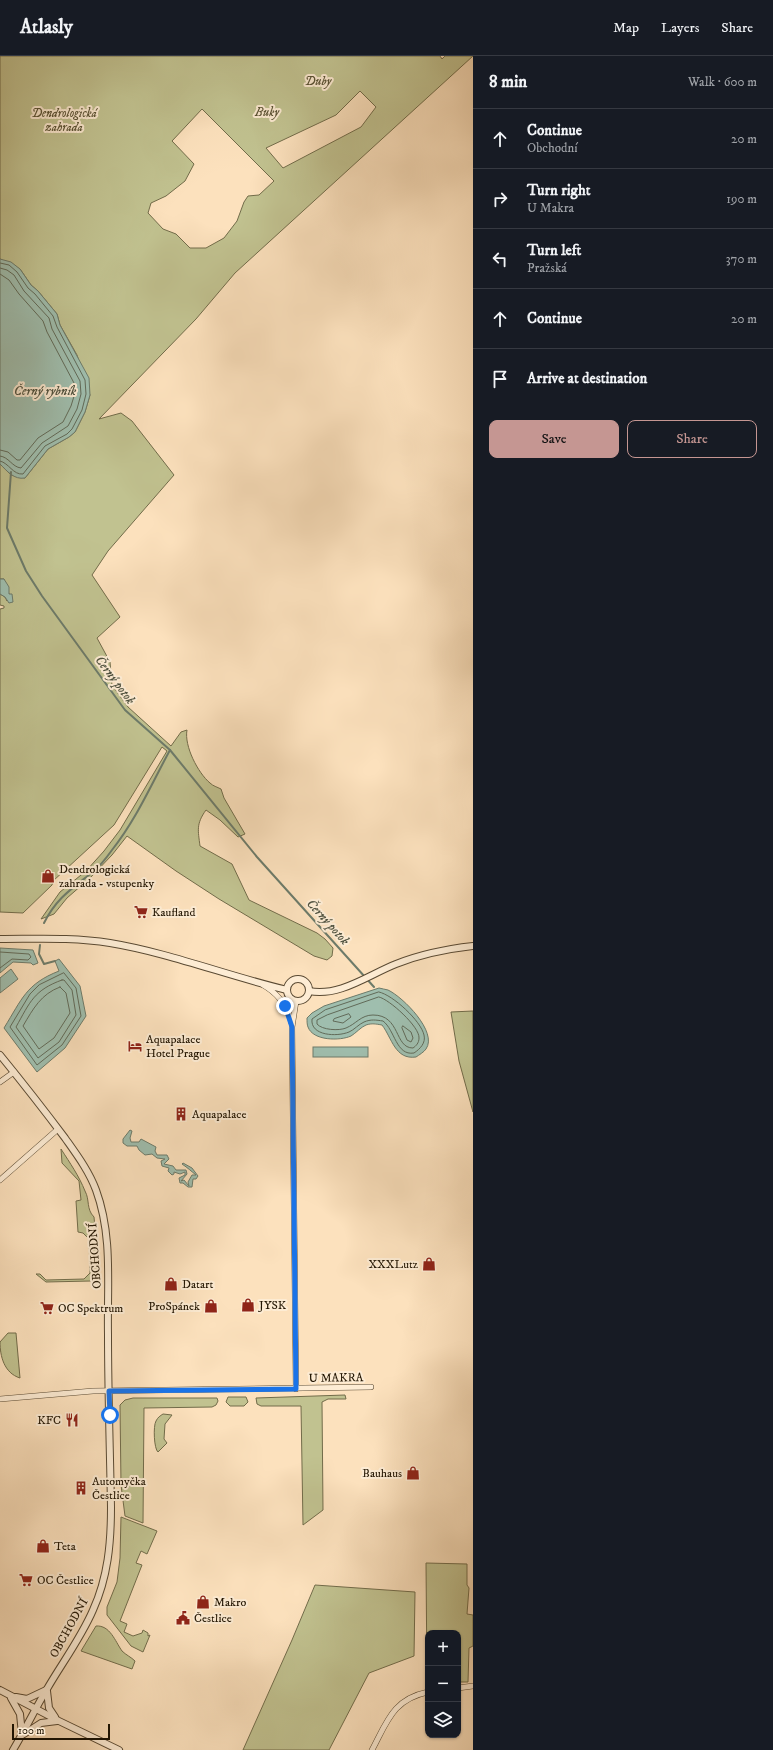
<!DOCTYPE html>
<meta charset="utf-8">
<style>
:root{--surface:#171b24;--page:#20242c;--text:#f1f3f6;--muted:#9ea1a6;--line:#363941;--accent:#c59692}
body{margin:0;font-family:"IM FELL DW Pica",serif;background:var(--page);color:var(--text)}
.controls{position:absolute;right:12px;bottom:12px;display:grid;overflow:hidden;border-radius:8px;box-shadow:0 1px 3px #0004}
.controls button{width:36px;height:36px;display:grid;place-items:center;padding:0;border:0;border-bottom:1px solid var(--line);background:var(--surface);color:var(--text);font:20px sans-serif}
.scale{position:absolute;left:12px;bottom:10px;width:98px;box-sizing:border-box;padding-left:4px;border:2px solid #231603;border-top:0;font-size:11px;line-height:14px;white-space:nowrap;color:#231603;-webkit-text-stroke:3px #fdecd4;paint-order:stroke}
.stop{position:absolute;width:12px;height:12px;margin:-9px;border:3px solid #1a73e8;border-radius:50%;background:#fff}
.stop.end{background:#1a73e8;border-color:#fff;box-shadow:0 1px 4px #0008}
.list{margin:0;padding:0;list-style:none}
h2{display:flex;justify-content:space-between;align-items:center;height:52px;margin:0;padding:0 16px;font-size:17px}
h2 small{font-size:13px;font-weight:400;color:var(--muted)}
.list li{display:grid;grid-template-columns:26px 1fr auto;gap:12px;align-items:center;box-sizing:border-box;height:60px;padding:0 16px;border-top:1px solid var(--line)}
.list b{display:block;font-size:15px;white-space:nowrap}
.list p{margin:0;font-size:13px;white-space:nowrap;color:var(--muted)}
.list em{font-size:13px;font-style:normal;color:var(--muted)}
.actions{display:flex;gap:8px;padding:12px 16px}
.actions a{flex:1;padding:9px 0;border:1px solid var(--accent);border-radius:8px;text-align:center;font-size:14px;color:var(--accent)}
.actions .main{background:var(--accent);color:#111}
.icon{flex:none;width:22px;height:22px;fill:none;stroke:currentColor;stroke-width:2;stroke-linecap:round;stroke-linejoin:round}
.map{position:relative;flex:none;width:473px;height:1694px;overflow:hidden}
header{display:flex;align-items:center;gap:24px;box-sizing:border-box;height:56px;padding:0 20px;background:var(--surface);border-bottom:1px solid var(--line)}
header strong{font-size:19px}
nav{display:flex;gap:22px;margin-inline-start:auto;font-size:14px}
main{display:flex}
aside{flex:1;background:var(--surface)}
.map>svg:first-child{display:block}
.green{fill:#c1c290;stroke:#726c4a;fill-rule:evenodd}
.water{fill:#9fbeae;stroke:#6d7b6a}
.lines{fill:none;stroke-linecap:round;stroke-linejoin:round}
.shore{stroke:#616a58;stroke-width:1}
.stream{stroke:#6d7b6a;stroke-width:2}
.minor-casing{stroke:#594932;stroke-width:6}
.tertiary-casing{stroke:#594932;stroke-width:8}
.minor{stroke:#fdecd4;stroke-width:5}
.tertiary{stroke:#fdecd4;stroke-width:6}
.route{stroke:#1a73e8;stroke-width:5}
.labels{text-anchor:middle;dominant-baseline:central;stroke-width:4;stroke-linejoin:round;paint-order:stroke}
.park-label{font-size:12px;font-style:italic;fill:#5a5234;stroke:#fdecd4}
.poi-label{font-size:12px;fill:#231603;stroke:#fdecd4;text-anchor:start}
.street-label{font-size:12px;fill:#231603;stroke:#fdecd4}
.water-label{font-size:13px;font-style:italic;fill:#4e513f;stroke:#fdecd4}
</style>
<header>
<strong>Atlasly</strong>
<nav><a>Map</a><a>Layers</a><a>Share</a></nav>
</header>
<main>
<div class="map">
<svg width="473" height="1694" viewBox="0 0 473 1694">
<rect width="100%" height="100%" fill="#fce1bd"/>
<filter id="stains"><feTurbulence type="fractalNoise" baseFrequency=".005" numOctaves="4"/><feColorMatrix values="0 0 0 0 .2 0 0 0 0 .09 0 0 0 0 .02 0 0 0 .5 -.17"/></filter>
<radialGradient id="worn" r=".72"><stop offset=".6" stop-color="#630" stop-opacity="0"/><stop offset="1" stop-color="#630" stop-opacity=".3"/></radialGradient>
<g class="green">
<path d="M0,0h440l2,3 3,-3h28l-238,217 -39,46 -97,100 22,-6 11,8 42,54 -66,76 -16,24 28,42 -23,21 13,24 2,23 16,22 43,39 10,-14 6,-2c-3,16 11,43 23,53 3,3 7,4 11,6l3,9 21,36 -7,3 -18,-17 -14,-10c-10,14 -8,20 -6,36l32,18 17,36 68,33 8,6 8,9 -1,8 -5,4 -13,-4 -95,-57 -43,-28 -49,-35 -15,19 -22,23 -23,20 -13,16 -13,5 19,-27 26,-21 18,-20 16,-21 47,-79 -5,-4 -48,78 -61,56 -1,4 -29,28 -23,-1v-303l4,-1v-2l-4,-1v-11l5,3 2,4 2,-7 -5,-15h-4v-115l11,11 14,3 23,-29 21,-12 6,-5 10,-20 5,-17 -13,-40 -17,-30 -3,-11 -19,-23 -7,-6 -11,-16 -20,-10zM360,35l16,16 -15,20 -78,41 -17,-20 70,-33zM202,53l72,72 -15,14 -11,1 -4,6 -7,19 -13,17 -18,10h-16l-14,-14 -13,-5 -15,-16 3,-10 15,-7 19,-15 9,-17 -22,-23z"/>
<path d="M473,955v101l-14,-51 -8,-49z"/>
<path d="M61,1093c9,14 18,27 24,42 5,9 1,18 9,26l5,54 -8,10 -45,1 -10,-8h4l6,6 38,-1 6,-6 -1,-34 -6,-6 -5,-1 -2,-31 5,-1 -2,-19 -17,-18z"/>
<path d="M8,1277h8l4,45c-16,-5 -20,-22 -20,-36z"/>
<path d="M345,1339l1,4h-18l-6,3 1,108 -20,15 -2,-119h-40l-4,-2 -1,-6z"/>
<path d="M228,1341h18l2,5 -4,4h-14l-4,-4z"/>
<path d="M133,1342h84l1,3 -2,4 -4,2 -68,1 -1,115 -18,-7 -4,-31 -1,-80 5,-5z"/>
<path d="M163,1358l9,1 -7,9 -1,15 3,4 -9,9c-4,-3 -5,-26 -2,-31 2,-4 4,-5 7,-7z"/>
<path d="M121,1461l36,14 -10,23 -6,-3 -5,12 6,2 -22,56 7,3 -3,8 9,4 9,-3 1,-3 5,3v3l2,-1 -7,17 -12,-6 -24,-31v-8l10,-25 3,-24z"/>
<path d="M426,1507l41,1v21l2,3 -2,26 6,1v31l-4,2 -1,34h-10v-49h-30l-1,49z"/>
<path d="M315,1529l100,7 -1,64 -45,17 -40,77h-86l49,-110z"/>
<path d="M96,1570c14,-1 19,15 26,25 4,4 9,6 13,10l-3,8 -51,-18z"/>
</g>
<g class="water">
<path d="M0,203l11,3 9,7 11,16 7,6 19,23 3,11 29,53 1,17 -5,17 -10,20 -6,5 -21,12 -23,29c-11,2 -18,-7 -25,-14z"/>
<path d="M0,523h4l5,8v7h3l1,8 -4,1 -4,-6 -5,-3z"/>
<path d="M0,892l33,2 5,13 -5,2 -2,-2 -18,-1 -13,11z"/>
<path d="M59,903l21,27 6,30 -21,32 -28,24 -33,-44c18,-29 22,-44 55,-57l-4,-10z"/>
<path d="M11,913l7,10 -18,14v-15z"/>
<path d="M379,932c3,1 6,1 9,2 15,7 50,42 38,59 -2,3 -7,6 -10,8 -21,3 -24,-19 -34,-32 -6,-1 -10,-2 -16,0 -5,2 -10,8 -15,11 -11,5 -38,5 -43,-9 -1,-2 -1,-6 -1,-9l5,-5 12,-7z"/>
<rect x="313" y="991" width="55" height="10"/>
<path d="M130,1074l2,1 -2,7 1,4h8l2,-3 15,8 -1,4 2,4h10l2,4 -5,5 9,2 3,4h10l1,4 -6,7 3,-1 5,6 -1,-4 4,-7h4c-5,-4 -8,-7 -14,-11l1,-1 9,5 6,8 -2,3h-3l-1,8h-4l-5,-4h-3l-1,-5 6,-3v-3l-5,2 -6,-2v2l-2,1 -4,-4 1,-3 -7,-2 -1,-5 4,-2 -8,-1 -5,-4 -7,1 -6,-5 -2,-4h-10l-4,-3v-4z"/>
</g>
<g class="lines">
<g class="shore">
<path d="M0,207l9,2 8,7 11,16 7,6 18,22 4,11 28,53 1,14 -4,16 -10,19 -5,5 -22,12 -22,28c-10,1 -14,-11 -23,-13"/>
<path d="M0,212l7,2 7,5 10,16 25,27 3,11 28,52 1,13 -4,15 -9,17 -26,17 -21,25c-9,-1 -12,-11 -21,-12"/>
<path d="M0,218l9,6 10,14 24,27 4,11 27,51 1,10 -4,13 -8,16 -25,16 -18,22h-3l-9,-8 -8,-2"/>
<path d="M0,896l29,2 2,3 -3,3 -16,-1 -12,9"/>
<path d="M64,917l12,15 5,28 -19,29 -25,20 -27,-38 20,-33 9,-9z"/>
<path d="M62,924h2l8,10 4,25 -17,27 -21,16 -22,-31c14,-25 18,-37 46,-47z"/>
<path d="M60,931l6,6 4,20 -16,25 -15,11 -16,-23c10,-17 18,-32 37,-39z"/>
<path d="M379,936c14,3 42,29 45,43 2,8 -4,14 -10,18 -18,3 -19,-23 -31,-32 -7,-1 -12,-2 -19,1 -5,2 -10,8 -15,10 -12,5 -39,4 -37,-13l13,-9z"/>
<path d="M379,941c10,2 41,30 40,41 0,5 -3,8 -6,10 -19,0 -12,-33 -40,-33 -12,0 -17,9 -27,13 -7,3 -24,2 -29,-4v-4l10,-5z"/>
<path d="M349,958l2,3 -8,6 -10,-2 1,-2z"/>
<path d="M403,970l8,6 2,6 -2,4 -4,-2 -5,-12z"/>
</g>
<g class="stream">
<path d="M11,416l-4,56 19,43 16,25 83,114 45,40 87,107 117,130"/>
<path d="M44,867c13,-26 29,-35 50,-52 7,-6 13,-14 18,-21 24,-30 40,-67 58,-100"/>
<path d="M40,889l-1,9 5,10 11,-3"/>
</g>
<g class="minor-casing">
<g id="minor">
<path d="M263,929c16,9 25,22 29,39"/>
<path d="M0,1026l14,-10"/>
<path d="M0,1124l58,-51"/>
<path d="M296,1333l-4,-362 4,-26"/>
<path d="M0,1343l93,-8 278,-4"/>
<path d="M458,1632l15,-2"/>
<path d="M372,1694c15,-28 21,-51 56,-58"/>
</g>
</g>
<g class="tertiary-casing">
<g id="tertiary">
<path d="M0,883c37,0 73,-2 110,4 60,10 118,33 177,47"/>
<circle cx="298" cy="934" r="11"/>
<path d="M309,935c31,6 59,-16 87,-27 25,-10 50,-15 77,-18"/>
<path d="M0,999c22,27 44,55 65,83 12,17 24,33 31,52 17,46 11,96 12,144 0,58 2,115 3,173 0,36 -3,70 -18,103 -12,28 -31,53 -46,79 -12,20 -22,41 -34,61"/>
<path d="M0,1634l59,31 60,29"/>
<path d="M47,1635l2,17 6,9"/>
<path d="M16,1641l11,2 19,-9"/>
<path d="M11,1642l9,16 2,20"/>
<path d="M24,1678l17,-11 16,-2"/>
</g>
</g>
<use href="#minor" class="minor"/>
<use href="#tertiary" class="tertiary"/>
</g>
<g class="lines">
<path class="route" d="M110,1359l-1,-24 187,-2 -4,-362 -7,-21"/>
</g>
<defs>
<g id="shop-bare" transform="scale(1.08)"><path d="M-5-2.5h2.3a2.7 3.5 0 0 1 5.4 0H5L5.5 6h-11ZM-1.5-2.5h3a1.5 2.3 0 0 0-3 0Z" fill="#8f2418" stroke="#fdecd4" stroke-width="2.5" paint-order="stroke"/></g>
<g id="supermarket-bare" transform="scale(1.08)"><path d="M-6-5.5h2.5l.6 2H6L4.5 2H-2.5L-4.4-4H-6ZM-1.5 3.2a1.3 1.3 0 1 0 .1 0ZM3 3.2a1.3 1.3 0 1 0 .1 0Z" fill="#8f2418" stroke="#fdecd4" stroke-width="2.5" paint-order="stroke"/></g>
<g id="hotel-bare" transform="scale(1.08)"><path d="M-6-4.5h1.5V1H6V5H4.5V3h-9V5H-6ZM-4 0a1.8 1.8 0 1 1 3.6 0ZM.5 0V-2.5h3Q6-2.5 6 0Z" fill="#8f2418" stroke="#fdecd4" stroke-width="2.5" paint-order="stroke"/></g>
<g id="building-bare" transform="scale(1.08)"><path d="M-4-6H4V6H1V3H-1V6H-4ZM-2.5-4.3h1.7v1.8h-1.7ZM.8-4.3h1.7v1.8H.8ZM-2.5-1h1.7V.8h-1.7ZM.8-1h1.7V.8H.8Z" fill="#8f2418" stroke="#fdecd4" stroke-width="2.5" paint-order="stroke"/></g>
<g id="restaurant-bare" transform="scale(1.08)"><path d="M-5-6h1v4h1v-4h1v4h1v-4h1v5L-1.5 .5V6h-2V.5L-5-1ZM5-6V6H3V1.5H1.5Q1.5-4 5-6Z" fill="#8f2418" stroke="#fdecd4" stroke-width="2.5" paint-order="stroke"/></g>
<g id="civic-bare" transform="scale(1.08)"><path d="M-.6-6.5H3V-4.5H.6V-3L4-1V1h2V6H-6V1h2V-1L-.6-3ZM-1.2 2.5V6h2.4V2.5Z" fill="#8f2418" stroke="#fdecd4" stroke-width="2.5" paint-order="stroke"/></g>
</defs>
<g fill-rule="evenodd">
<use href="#shop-bare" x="48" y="820"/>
<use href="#supermarket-bare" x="141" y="856"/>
<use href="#hotel-bare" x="135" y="990"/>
<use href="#building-bare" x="181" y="1058"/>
<use href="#shop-bare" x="429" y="1208"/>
<use href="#shop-bare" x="171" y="1228"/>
<use href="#shop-bare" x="248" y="1249"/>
<use href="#shop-bare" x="211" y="1250"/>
<use href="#supermarket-bare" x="47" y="1252"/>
<use href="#restaurant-bare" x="72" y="1364"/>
<use href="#shop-bare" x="413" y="1417"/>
<use href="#building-bare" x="81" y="1432"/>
<use href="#shop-bare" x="43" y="1490"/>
<use href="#supermarket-bare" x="26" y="1524"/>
<use href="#shop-bare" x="203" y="1546"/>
<use href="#civic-bare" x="183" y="1562"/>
</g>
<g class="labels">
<g class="park-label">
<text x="318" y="25">Duby</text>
<text x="267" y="56">Buky</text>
<text x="64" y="57">Dendrologická<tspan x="64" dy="14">zahrada</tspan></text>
</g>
<g class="poi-label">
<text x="59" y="813">Dendrologická<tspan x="59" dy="14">zahrada - vstupenky</tspan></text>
<text x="152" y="856">Kaufland</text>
<text x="146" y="983">Aquapalace<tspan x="146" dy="14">Hotel Prague</tspan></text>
<text x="192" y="1058">Aquapalace</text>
<text x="418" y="1208" text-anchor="end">XXXLutz</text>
<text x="182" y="1228">Datart</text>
<text x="259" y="1249">JYSK</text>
<text x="200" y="1250" text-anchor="end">ProSpánek</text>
<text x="58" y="1252">OC Spektrum</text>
<text x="61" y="1364" text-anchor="end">KFC</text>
<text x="402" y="1417" text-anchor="end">Bauhaus</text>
<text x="92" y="1425">Automyčka<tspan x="92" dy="14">Čestlice</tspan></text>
<text x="54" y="1490">Teta</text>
<text x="37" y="1524">OC Čestlice</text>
<text x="214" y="1546">Makro</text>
<text x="194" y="1562">Čestlice</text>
</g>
<g class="street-label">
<text transform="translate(95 1200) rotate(-94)">OBCHODNÍ</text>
<text transform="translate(336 1322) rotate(-1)">U MAKRA</text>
<text transform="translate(69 1572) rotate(-61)">OBCHODNÍ</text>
</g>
<g class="water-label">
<text x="45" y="335">Černý rybník</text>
<text transform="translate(115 624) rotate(53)">Černý potok</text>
<text transform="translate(328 866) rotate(48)">Černý potok</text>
</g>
</g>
<rect width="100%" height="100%" filter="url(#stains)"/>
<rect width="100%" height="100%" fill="url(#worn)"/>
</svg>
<div class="controls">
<button>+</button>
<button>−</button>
<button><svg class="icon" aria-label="layers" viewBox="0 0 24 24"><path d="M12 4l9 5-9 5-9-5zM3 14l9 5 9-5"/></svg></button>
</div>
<div class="scale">100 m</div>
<div class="stop" style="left:110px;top:1359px"></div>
<div class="stop end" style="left:285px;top:950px"></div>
</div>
<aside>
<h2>8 min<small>Walk · 600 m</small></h2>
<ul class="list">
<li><svg class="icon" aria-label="ahead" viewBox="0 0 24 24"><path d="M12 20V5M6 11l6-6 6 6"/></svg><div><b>Continue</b><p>Obchodní</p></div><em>20 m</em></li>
<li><svg class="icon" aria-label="right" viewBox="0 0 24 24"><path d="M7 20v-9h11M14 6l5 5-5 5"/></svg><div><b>Turn right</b><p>U Makra</p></div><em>190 m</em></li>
<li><svg class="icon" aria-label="left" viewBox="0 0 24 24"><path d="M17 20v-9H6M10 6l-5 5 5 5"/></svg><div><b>Turn left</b><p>Pražská</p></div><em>370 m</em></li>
<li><svg class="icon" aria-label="ahead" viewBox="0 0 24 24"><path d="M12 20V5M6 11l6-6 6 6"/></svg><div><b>Continue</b></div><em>20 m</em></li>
<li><svg class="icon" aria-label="arrive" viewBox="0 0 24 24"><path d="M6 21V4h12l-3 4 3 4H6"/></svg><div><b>Arrive at destination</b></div></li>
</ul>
<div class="actions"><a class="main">Save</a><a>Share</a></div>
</aside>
</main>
